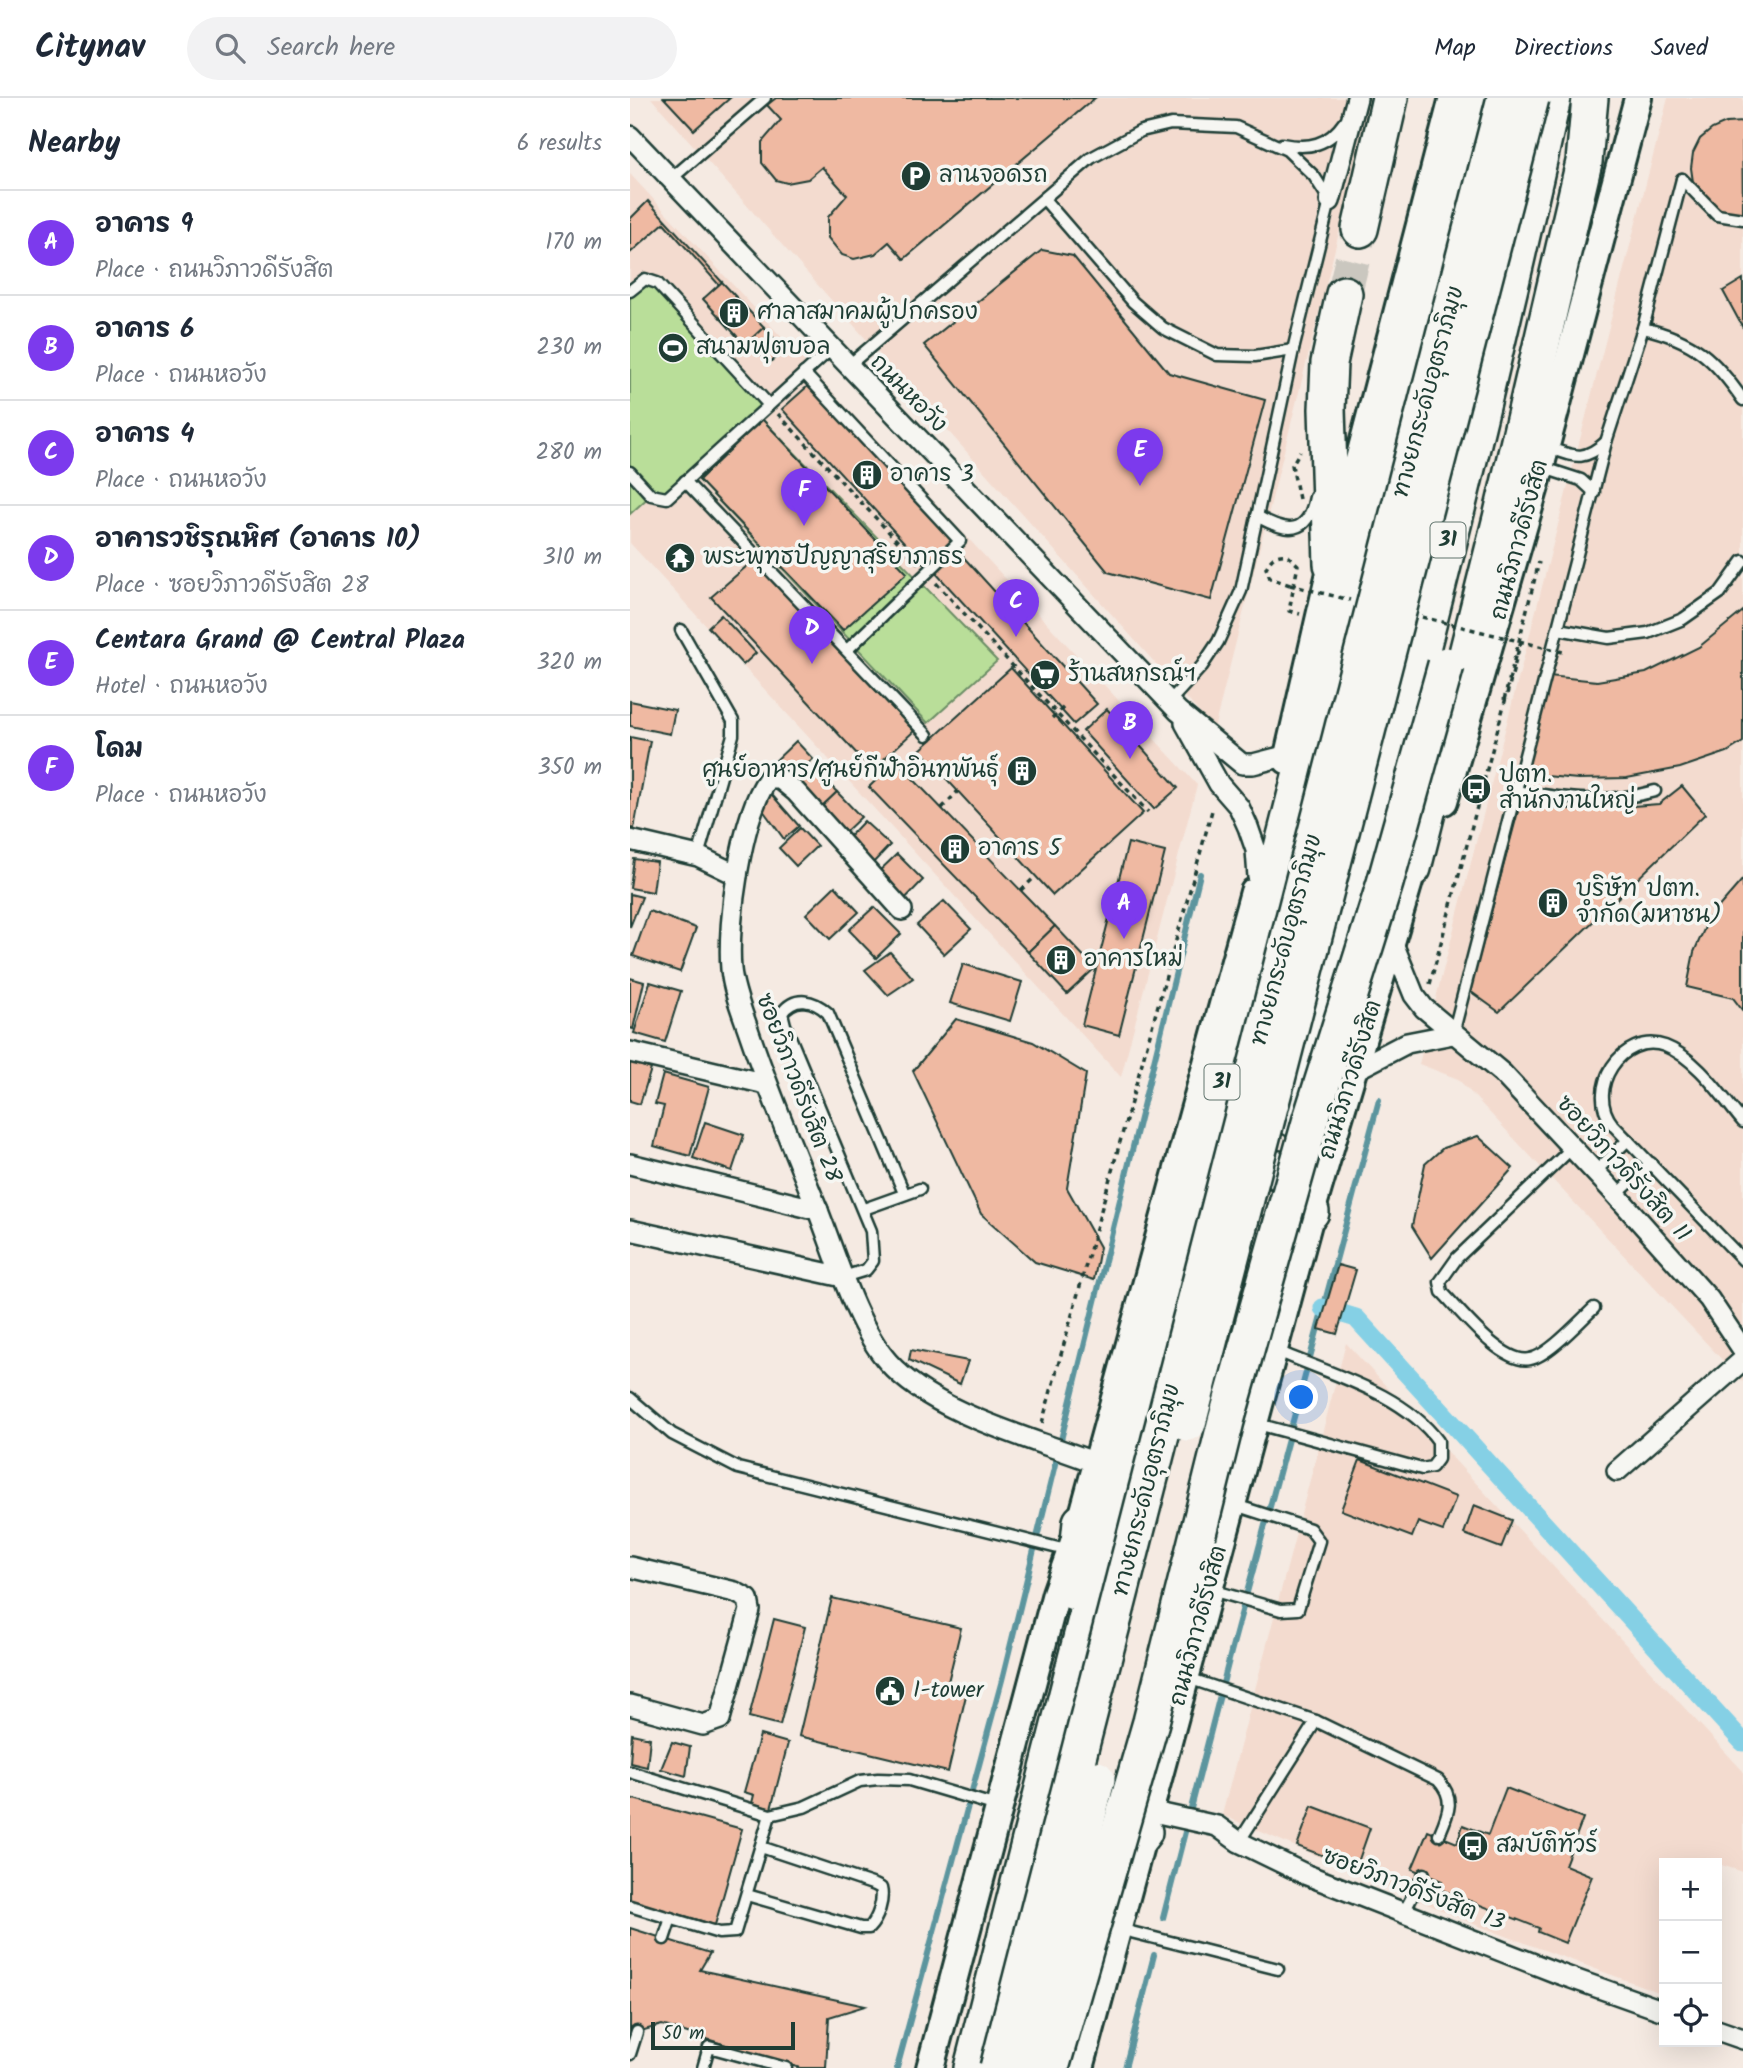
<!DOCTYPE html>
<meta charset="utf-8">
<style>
:root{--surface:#fff;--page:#f2f2f3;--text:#1f2937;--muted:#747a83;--line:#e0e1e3;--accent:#7c3aed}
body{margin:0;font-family:Kalam,"Playpen Sans Thai",sans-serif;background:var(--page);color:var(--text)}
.controls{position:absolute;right:21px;bottom:21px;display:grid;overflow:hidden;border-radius:0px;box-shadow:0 7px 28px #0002}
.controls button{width:63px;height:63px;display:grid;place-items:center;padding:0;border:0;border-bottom:2px solid var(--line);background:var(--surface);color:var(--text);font:35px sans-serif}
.scale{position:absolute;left:21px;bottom:18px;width:144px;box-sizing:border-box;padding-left:7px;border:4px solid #1f3d34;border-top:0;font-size:19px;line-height:24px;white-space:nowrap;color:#1f3d34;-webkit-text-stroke:5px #f6f6f2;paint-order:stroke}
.you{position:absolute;left:672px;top:1300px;width:24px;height:24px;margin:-18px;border:5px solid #fff;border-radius:50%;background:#1a73e8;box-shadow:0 0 0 10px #1a73e833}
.badge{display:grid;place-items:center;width:46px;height:46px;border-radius:50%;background:var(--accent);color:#fff;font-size:23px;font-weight:700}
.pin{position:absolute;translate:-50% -58px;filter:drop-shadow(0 2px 4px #0008)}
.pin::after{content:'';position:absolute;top:37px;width:24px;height:21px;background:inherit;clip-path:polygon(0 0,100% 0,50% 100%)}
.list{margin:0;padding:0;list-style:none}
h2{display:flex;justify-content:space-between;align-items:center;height:91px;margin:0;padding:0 28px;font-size:30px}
h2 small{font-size:23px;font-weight:400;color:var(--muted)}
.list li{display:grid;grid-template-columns:46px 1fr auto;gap:21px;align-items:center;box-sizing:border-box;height:105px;padding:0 28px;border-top:2px solid var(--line)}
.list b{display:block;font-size:26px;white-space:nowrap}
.list p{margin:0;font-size:23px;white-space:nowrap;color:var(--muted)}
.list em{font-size:23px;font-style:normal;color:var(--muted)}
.icon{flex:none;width:38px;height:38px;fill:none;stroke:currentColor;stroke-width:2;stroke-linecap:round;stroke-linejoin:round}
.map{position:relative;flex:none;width:1113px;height:1970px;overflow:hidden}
header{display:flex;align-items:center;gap:42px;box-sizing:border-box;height:98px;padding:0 35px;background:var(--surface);border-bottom:2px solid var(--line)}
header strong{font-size:33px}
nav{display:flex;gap:38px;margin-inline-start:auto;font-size:24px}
.search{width:490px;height:63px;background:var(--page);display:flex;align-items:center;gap:18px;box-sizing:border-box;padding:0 24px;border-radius:38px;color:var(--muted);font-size:26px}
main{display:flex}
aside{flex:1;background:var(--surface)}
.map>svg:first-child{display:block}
.built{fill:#f3dbcf}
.green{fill:#b9de99;stroke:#6c8e66;stroke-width:2}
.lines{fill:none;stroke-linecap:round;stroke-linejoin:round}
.stream{stroke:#5c959e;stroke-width:6}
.canal{stroke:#85d0e5;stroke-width:19}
.building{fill:#efb9a2;stroke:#1f3d34;stroke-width:2}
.highway-tunnel{stroke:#cac7bf;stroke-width:35;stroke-dasharray:35 18;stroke-linecap:butt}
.lane-casing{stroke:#1f3d34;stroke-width:15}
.street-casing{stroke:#1f3d34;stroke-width:24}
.secondary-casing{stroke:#1f3d34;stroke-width:32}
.highway-casing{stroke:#1f3d34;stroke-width:40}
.path{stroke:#1f3d34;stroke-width:3.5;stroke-dasharray:5 5;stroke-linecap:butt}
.lane{stroke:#f6f6f2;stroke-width:10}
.street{stroke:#f6f6f2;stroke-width:19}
.secondary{stroke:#f6f6f2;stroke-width:26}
.highway{stroke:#f6f6f2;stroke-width:35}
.highway-bridge-casing{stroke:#1f3d34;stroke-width:40;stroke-linecap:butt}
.path-bridge{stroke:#1f3d34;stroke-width:3.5;stroke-dasharray:5 5;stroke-linecap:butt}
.highway-bridge{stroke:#f6f6f2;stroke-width:35}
.labels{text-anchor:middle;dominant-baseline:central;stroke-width:7;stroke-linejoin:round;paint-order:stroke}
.shield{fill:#f6f6f2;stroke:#60746d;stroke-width:2}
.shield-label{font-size:21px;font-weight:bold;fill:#1f3d34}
.poi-label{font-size:23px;fill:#1f3d34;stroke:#f6f6f2;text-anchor:start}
.street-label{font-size:23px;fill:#1f3d34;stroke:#f6f6f2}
</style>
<header>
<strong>Citynav</strong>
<div class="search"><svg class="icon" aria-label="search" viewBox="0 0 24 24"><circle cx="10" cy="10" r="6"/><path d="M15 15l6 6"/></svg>Search here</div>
<nav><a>Map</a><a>Directions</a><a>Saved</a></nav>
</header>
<main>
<aside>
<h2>Nearby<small>6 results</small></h2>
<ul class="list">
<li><span class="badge">A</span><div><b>อาคาร 9</b><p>Place · ถนนวิภาวดีรังสิต</p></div><em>170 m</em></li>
<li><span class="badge">B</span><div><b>อาคาร 6</b><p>Place · ถนนหอวัง</p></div><em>230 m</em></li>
<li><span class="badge">C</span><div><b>อาคาร 4</b><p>Place · ถนนหอวัง</p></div><em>280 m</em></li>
<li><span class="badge">D</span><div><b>อาคารวชิรุณหิศ (อาคาร 10)</b><p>Place · ซอยวิภาวดีรังสิต 28</p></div><em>310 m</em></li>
<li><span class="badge">E</span><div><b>Centara Grand @ Central Plaza</b><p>Hotel · ถนนหอวัง</p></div><em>320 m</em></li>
<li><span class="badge">F</span><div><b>โดม</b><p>Place · ถนนหอวัง</p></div><em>350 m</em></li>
</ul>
</aside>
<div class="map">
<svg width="1113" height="1970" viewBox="0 0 1113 1970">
<rect width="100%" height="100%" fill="#f5eae2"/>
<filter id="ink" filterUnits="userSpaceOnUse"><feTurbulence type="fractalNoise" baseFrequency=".0143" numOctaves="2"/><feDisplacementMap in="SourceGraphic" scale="14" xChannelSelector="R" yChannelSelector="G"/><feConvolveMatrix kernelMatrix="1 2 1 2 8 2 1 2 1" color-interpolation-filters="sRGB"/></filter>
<g filter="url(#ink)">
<g class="built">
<path d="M21,0h722l-159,631z"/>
<path d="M1038,0h75v1284l-285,-303 -39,-15z"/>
<path d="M0,76l567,611 -76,292 -491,-534z"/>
<path d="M716,1245l397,428v101l-40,-13 -2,4h-37v120l-3,10 -185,-68 -254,-110z"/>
</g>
<g class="green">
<path d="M18,181l120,125 -107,95 -10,-4 -21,19v-223z"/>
<path d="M132,321l235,242 -69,62 -229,-243z"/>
</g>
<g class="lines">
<g class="stream">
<path d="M533,1820l68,-266 148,-552"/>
<path d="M267,1970l105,-388 198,-806"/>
<path d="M495,1970l29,-113"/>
</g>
<path class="canal" d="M693,1210l33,10 387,424"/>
</g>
<g class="building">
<path d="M34,0h66l-36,32z"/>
<path d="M146,0h319l-191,161 -15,-17 -14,12 -21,5 -12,-4 -14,-17v-21l19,-22 -25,-28 -14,12 -21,4 -11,-3 -14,-17v-21l19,-22 -14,-15z"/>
<path d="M1112,24l1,91 -18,-1 -24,-17 -8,-13 -2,-14 2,-15 7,-14 12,-10 14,-6z"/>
<path d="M18,103l74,81 -3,3 -55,-62 -34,30v-34z"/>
<path d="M412,152l31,6 96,117 96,27 -54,200 -103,-28 -184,-227z"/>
<path d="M1113,181v49l-20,-37z"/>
<path d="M92,184l42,45 -19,18 -42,-46z"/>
<path d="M134,229l20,23 -15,13 -20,-22z"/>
<path d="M179,287l143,156 -27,24 -143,-156z"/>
<path d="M132,321l145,154 -64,57 -144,-150z"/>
<path d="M327,452l140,154 -23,20 -140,-153z"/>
<path d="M124,462l160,171 -42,39 -161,-173z"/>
<path d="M1113,513v131l-16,10 -47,16 -53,10 -49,1 -53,-5 24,-98 48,5 49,-8 53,-26z"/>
<path d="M91,517l35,38 -13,12 -35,-38z"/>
<path d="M381,570l132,145 -90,82 -133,-145z"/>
<path d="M0,603l45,9 -5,24 -40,-8z"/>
<path d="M477,611l71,79 -24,21 -71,-78z"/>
<path d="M0,639l20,4 -16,88 -4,-1z"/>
<path d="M166,643l17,18 -24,24 -18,-18z"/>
<path d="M266,663l159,165 -27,26 -159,-165z"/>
<path d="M182,669l25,25 -20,19 -24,-25z"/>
<path d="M1052,688l23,28 -206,198 -29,-21 50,-187 60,6 79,-6z"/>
<path d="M136,690l33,38 -15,13 -27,-37z"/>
<path d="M207,694l24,25 -20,19 -24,-25z"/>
<path d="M234,723l26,24 -19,20 -25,-25z"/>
<path d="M170,730l17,18 -21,20 -17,-18z"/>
<path d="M498,745l37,9 -46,183 -37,-10z"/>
<path d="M267,756l26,26 -23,24 -27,-27z"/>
<path d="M4,761l23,3 -4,30 -23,-4z"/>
<path d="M1113,781v132l-10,-13 -46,-11 7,-35 15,-34z"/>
<path d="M205,788l24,26 -29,27 -24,-25z"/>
<path d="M0,796l12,3 -12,30z"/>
<path d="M314,803l27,28 -27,25 -27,-29z"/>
<path d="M244,809l27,27 -25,24 -27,-28z"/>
<path d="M19,813l47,17 -16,44 -47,-16z"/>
<path d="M425,828l40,42 -28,26 -39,-42z"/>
<path d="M260,854l23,26 -25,17 -23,-25z"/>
<path d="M333,866l59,18 -12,39 -60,-18z"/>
<path d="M0,880l14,4 -11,47 -3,-1z"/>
<path d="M20,884l31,9 -16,51 -31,-9z"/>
<path d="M326,921l77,23 53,32 -19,114 33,59 -6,33 -59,-18 -54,-48 -68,-143z"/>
<path d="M0,964l21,7 -11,35 -10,-3z"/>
<path d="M33,976l46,13 -19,69 -36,-10 10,-40 -9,-2z"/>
<path d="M75,1024l39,13 -12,36 -39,-13z"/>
<path d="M848,1038l35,32 -81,90 -20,-32 13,-62 18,-16z"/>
<path d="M708,1167l18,5 -19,64 -18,-5z"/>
<path d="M281,1252l57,11 -8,23 -51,-24z"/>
<path d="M730,1362l96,37 -13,34 -25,-9 -6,15 -71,-27z"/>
<path d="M844,1407l38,15 -11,28 -37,-14z"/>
<path d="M202,1500l129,30 -14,58 20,5 -19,81 -149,-36z"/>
<path d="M144,1521l31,8 -25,98 -31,-8z"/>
<path d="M2,1636l18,4 -3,29 -17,-4z"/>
<path d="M130,1637l28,8 -17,66 -19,-6 2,-8 -10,-3z"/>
<path d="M42,1644l18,5 -4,29 -25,-7z"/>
<path d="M876,1690l77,30 -18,47 27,11 -27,67 -27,-11 1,-4 -100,-39 3,-8 -30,-12 16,-38 29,12 6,-18 25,10z"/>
<path d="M0,1700l112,31 -27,96 -85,-25z"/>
<path d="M682,1708l58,22 -14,40 -59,-22z"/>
<path d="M0,1830l80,25 -10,17 165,36 -36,11 -3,51h-26l-138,-43 -32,9z"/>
</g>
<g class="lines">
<path class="highway-tunnel" d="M714,196l16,-65"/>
<g class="lane-casing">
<g id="lane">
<path d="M652,46c27,5 46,2 63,-23"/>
<path d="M41,81l94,-81"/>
<path d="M1052,81l35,36 26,4"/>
<path d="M414,101l89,103 30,26 54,27 38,1 38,-6"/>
<path d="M0,193l15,-12 12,4 111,121"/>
<path d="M1013,230c51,12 71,30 100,72"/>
<path d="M218,268l243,-208 50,-27 30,-7 65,3 51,23 27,26 16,25 -37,149 -52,241 -23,51 -16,24 -33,36"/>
<path d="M174,275l156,168 -113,109"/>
<path d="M916,349c28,9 36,16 60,-5"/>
<path d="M911,369l40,13 13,12"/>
<path d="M0,374l21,23 16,3 165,-150"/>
<path d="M55,383l242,254"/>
<path d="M627,418c29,17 51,20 58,-19"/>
<path d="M928,531l51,9 39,-5 35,-14 37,-26 23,-32"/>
<path d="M51,532l52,91v14l-35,121"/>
<path d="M886,693c51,8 88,14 139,0"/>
<path d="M823,936l153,-592 37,-114 39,-149"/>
<path d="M1113,1024c-21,-25 -46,-64 -78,-76 -43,-15 -81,44 -52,79l130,135"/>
<path d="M942,1050l-115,110 -17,24 2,10c18,18 60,73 88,67 18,-3 50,-38 64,-51"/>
<path d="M965,1074l33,-32"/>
<path d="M986,1097l35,-32"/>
<path d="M234,1111l56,-20"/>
<path d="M213,1179l23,-7 7,-9 -2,-30 -86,-206 -3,-12c13,-18 32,-13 46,0l76,180"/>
<path d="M0,1300l42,36 66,34 332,83"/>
<path d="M624,1325l168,46 10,-2 6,-8v-18c-36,-49 -109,-67 -163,-91"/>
<path d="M581,1492l70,20 17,-1 21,-68 -9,-12 -78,-25"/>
<path d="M558,1580l128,43 122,59c18,19 10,34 1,55"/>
<path d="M0,1674l140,43 34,-8 56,-26 18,-2 31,1 88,26"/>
<path d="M609,1744l77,-121"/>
<path d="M117,1797l114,33h8c9,-9 15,-28 12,-40l-6,-3 -114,-38"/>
<path d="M0,1808l89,27 16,-1 35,-117"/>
<path d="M774,1814l20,-38"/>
<path d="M489,1831l159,40"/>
<path d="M34,1841l7,-21"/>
<path d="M0,1956l7,-22"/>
<path d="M73,1970l6,-21 77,21"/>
</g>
</g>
<g class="street-casing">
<g id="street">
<path d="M0,38l548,575 64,53h11l35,-9"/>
<path d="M700,103l27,-103"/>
<path d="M555,625l34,61 20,23 9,20 8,23 2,27"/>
<path d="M0,742l68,16 39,19"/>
<path d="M272,812l-106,-118 -16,-13h-12c-27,37 -41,143 -37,190 2,22 12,45 19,66 20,59 44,116 67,173 18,45 39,118 71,154 46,52 144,76 208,101"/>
<path d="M762,843l22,54 10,13 78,65 107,114 100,112 34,51"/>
<path d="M0,954l136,32"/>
<path d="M725,972l52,-27 46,-9"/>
<path d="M0,1066l188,46"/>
<path d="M0,1132l213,47"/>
<path d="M987,1373l126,-111"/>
<path d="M0,1469l105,25 13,7 2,11 -30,109 -17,6 -73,-20"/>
<path d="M519,1713l68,15 22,16 68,33 250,98 107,38"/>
<path d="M1087,1932l26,9"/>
</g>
</g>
<g class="secondary-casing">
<g id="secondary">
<path d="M657,662l45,-196 121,-466"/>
<path d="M814,703l92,-318 102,-385"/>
<path d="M300,1970l126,-475 25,-71 173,-630"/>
<path d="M450,1970l231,-856 102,-344 7,-16"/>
</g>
</g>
<g class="highway-casing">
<g id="highway">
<path d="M730,131l30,-131"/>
<path d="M702,466l-5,-155 2,-46 15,-69"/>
<path d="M783,770l88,-350 83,-356 6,-64"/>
<path d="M664,1021c98,-337 183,-679 259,-1021"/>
<path d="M649,1071l32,43"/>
<path d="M444,1494l7,-70"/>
<path d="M475,1784l39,-50"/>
<path d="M342,1970l371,-1460 59,-201 81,-309"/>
</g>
</g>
<g class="path">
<path d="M148,316l141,150"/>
<path d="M669,401l-7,-34 8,-14"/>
<path d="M306,485l212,229"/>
<path d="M660,487l-20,-7 -4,-10c5,-10 10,-14 21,-13l11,10 -9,46 11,3"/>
<path d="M874,602l35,-138"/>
<path d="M253,662l6,7"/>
<path d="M312,710l16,-17"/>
<path d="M391,792l15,-14"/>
<path d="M800,886l91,-343"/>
<path d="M412,1325l171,-616"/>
</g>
<use href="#lane" class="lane"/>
<use href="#street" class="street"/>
<use href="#secondary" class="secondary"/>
<use href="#highway" class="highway"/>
<g class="highway-bridge-casing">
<g id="highway-bridge">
<path d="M558,1325l343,-1325"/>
<path d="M368,1970l507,-1970"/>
<path d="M395,1970l72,-289"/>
<path d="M421,1970l100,-346 75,-301 85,-302 74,-236 61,-218"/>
</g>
</g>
<g class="path-bridge">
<path d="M306,452l9,10"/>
<path d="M660,487l60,15"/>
<path d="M792,519l141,35"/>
<path d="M422,620l12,-11"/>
</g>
<use href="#highway-bridge" class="highway-bridge"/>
</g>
</g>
<defs>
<g id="parking-disc" transform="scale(1.575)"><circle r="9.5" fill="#1f3d34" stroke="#f6f6f2"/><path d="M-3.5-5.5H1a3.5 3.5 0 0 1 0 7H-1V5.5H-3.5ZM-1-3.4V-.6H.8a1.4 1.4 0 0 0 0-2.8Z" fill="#fff"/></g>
<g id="building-disc" transform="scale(1.575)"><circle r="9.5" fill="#1f3d34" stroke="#f6f6f2"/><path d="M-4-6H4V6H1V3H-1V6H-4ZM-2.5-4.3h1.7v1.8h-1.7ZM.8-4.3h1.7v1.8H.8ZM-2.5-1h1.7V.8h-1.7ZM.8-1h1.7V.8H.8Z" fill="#fff"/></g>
<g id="stadium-disc" transform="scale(1.575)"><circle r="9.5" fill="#1f3d34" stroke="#f6f6f2"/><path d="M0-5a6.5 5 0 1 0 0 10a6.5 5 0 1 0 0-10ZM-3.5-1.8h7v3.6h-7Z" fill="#fff"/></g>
<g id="temple-disc" transform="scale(1.575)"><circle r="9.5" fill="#1f3d34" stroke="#f6f6f2"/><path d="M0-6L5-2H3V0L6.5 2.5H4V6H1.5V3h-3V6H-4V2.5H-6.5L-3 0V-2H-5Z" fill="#fff"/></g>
<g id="supermarket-disc" transform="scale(1.575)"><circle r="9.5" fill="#1f3d34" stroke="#f6f6f2"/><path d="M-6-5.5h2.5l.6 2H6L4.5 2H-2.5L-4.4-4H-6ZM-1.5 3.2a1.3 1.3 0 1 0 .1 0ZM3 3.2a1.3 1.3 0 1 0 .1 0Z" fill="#fff"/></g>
<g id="bus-disc" transform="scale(1.575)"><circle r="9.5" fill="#1f3d34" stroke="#f6f6f2"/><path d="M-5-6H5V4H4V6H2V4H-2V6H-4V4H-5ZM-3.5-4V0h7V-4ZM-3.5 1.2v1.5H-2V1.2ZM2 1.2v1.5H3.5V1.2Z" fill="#fff"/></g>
<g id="civic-disc" transform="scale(1.575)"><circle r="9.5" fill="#1f3d34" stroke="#f6f6f2"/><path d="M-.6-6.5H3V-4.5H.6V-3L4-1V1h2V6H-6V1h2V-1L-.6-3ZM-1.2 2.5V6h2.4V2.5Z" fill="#fff"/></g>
</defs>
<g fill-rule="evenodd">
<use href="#parking-disc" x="286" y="78"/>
<use href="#building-disc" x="104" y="215"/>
<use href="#stadium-disc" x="43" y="250"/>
<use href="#building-disc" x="237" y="377"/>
<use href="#temple-disc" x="50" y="460"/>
<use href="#supermarket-disc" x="415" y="577"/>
<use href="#building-disc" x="392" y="673"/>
<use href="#bus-disc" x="846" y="691"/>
<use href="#building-disc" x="325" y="751"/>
<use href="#building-disc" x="923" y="805"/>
<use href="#building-disc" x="431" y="862"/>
<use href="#civic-disc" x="260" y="1593"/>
<use href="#bus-disc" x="843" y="1748"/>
</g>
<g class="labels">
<g class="shield">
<rect x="800.5" y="424.5" width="35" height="35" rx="5"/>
<rect x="574.5" y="966.5" width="35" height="35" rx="5"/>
</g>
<g class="shield-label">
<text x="818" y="442">31</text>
<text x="592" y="984">31</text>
</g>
<g class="poi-label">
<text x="309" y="78">ลานจอดรถ</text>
<text x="127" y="215">ศาลาสมาคมผู้ปกครอง</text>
<text x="66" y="250">สนามฟุตบอล</text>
<text x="260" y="377">อาคาร 3</text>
<text x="73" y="460">พระพุทธปัญญาสุริยาภาธร</text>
<text x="438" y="577">ร้านสหกรณ์ฯ</text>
<text x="369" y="673" text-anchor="end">ศูนย์อาหาร/ศูนย์กีฬาอินทพันธุ์</text>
<text x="869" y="678">ปตท.<tspan x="869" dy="26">สำนักงานใหญ่</tspan></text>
<text x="348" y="751">อาคาร 5</text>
<text x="946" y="792">บริษัท ปตท.<tspan x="946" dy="26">จำกัด(มหาชน)</tspan></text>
<text x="454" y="862">อาคารใหม่</text>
<text x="283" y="1593">I-tower</text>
<text x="866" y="1748">สมบัติทัวร์</text>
</g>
<g class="street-label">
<text transform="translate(799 294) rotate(-75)">ทางยกระดับอุตราภิมุข</text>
<text transform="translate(278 296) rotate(46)">ถนนหอวัง</text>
<text transform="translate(890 442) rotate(-75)">ถนนวิภาวดีรังสิต</text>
<text transform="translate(657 842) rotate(-75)">ทางยกระดับอุตราภิมุข</text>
<text transform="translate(721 982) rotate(-73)">ถนนวิภาวดีรังสิต</text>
<text transform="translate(168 990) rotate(69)">ซอยวิภาวดีรังสิต 28</text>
<text transform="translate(993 1071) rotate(48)">ซอยวิภาวดีรังสิต 11</text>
<text transform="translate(517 1392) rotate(-76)">ทางยกระดับอุตราภิมุข</text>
<text transform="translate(569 1528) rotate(-75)">ถนนวิภาวดีรังสิต</text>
<text transform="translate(783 1792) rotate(21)">ซอยวิภาวดีรังสิต 13</text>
</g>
</g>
</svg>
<div class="controls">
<button>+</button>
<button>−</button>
<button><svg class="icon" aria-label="locate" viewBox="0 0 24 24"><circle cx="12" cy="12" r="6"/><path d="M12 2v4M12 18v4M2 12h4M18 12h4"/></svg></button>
</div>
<div class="scale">50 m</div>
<div class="you"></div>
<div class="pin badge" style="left:494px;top:841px">A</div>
<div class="pin badge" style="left:500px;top:661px">B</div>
<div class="pin badge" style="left:386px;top:539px">C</div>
<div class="pin badge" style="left:182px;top:566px">D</div>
<div class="pin badge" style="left:510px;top:388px">E</div>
<div class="pin badge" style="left:174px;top:428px">F</div>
</div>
</main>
